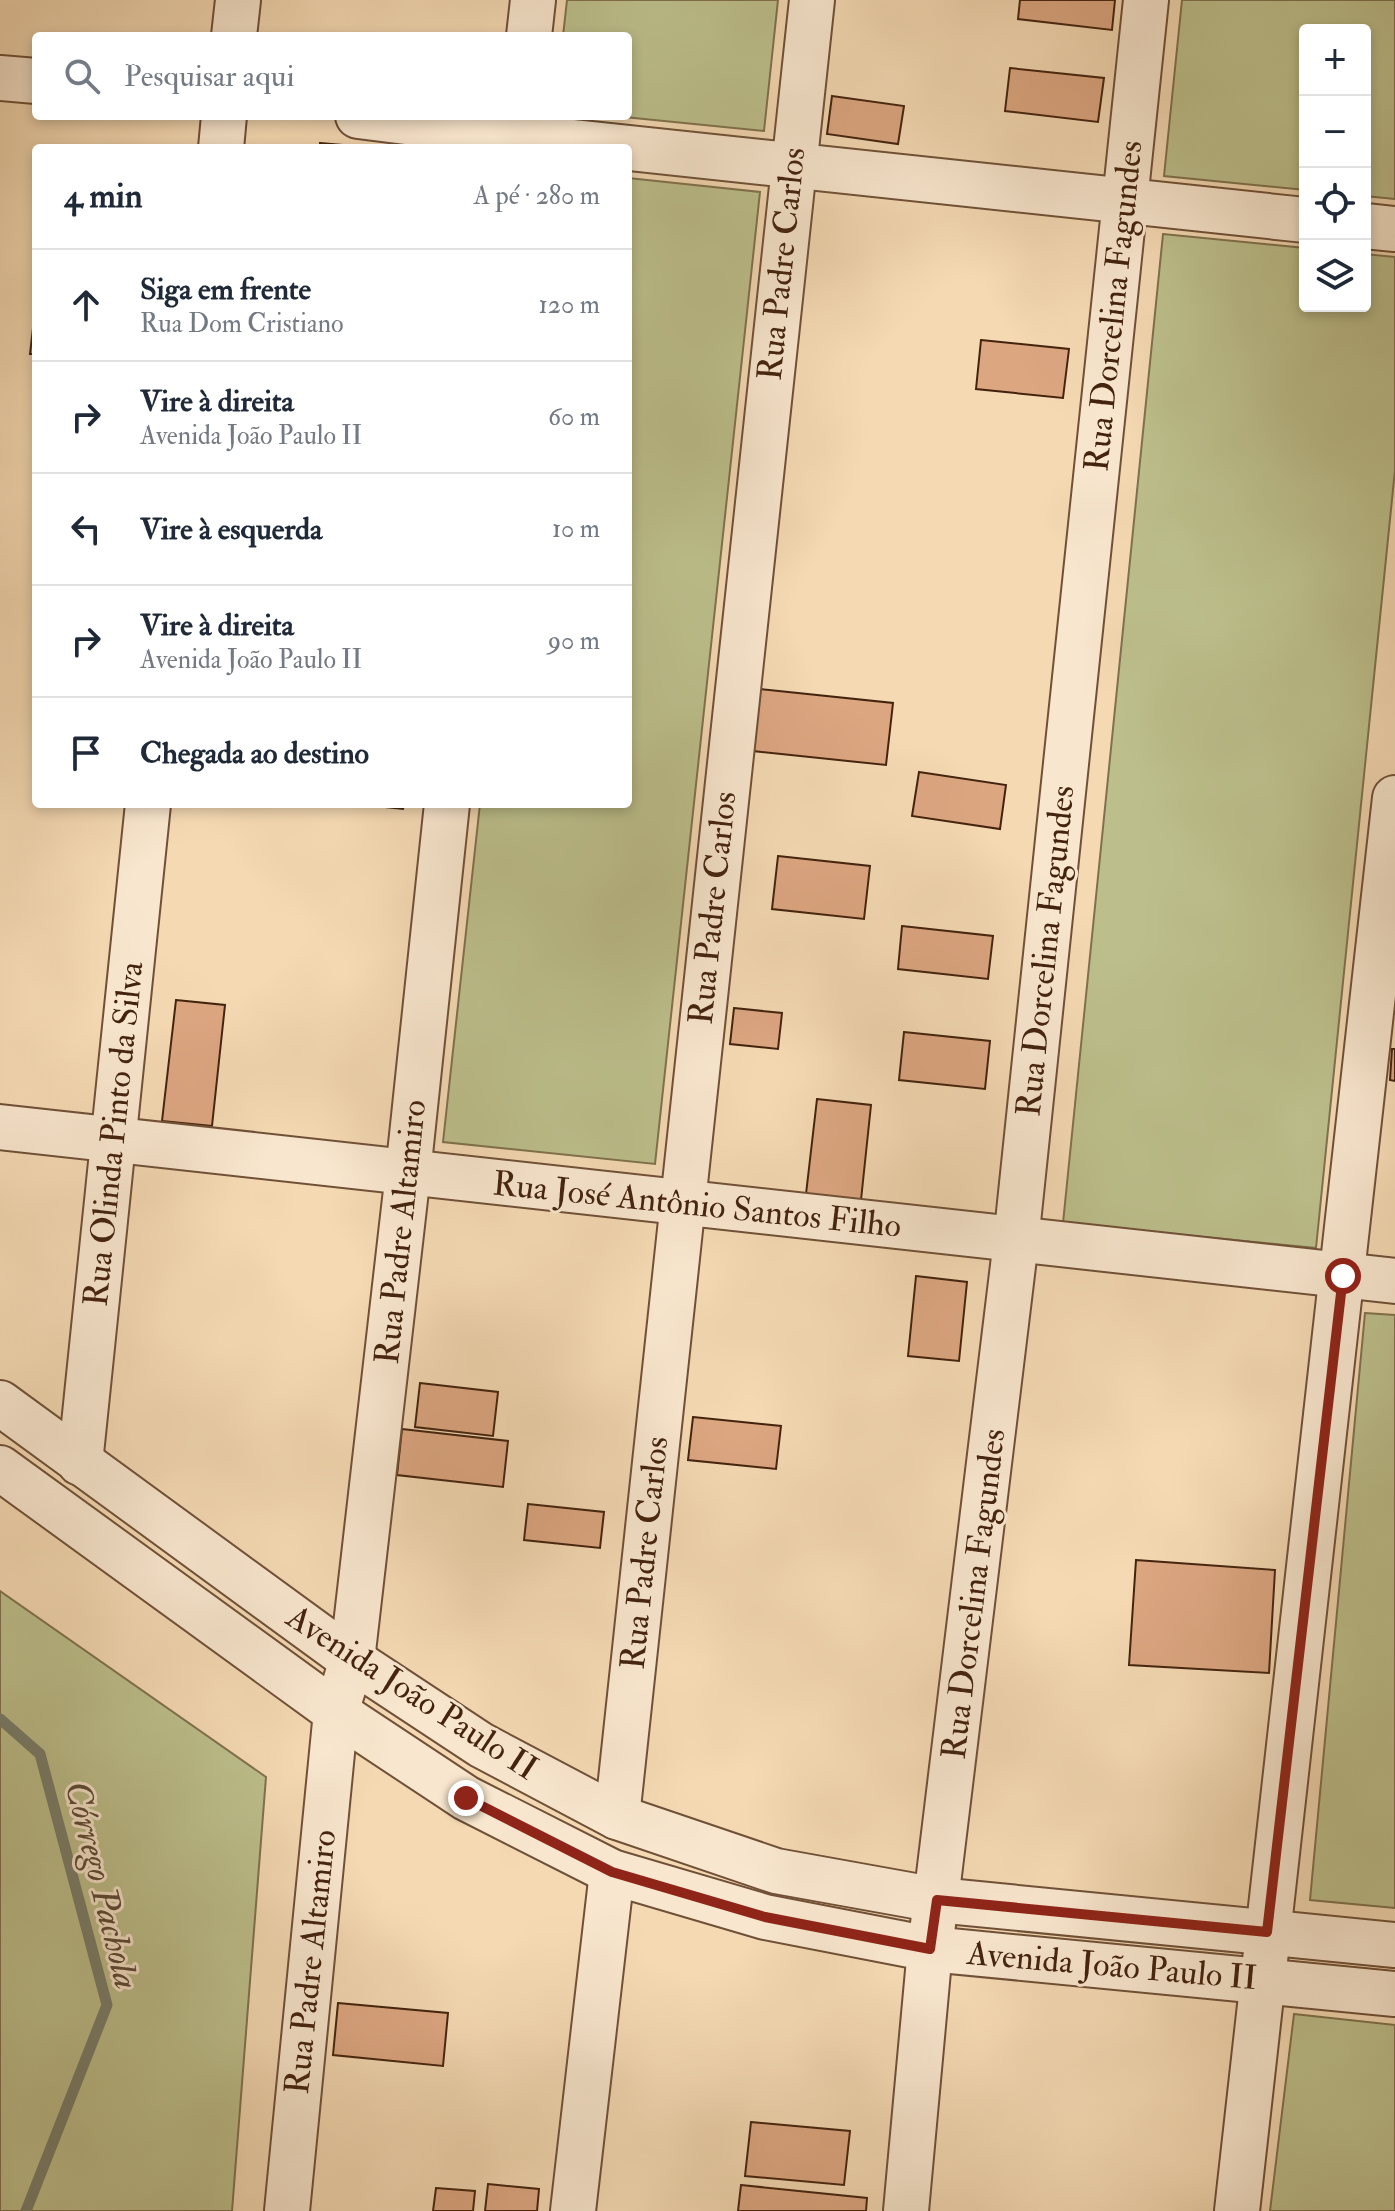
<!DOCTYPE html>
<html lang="pt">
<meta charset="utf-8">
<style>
:root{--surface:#fff;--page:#f2f2f3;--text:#1f2937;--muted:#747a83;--line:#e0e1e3}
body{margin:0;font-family:"IM FELL Double Pica",serif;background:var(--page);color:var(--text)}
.controls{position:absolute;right:24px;top:24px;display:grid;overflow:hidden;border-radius:8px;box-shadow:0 4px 12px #0003}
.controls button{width:72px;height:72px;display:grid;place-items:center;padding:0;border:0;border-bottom:2px solid var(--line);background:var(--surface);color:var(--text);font:40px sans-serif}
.stop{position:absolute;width:24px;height:24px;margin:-18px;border:6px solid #8f2418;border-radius:50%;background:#fff}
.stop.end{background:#8f2418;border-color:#fff;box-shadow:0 2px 8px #0008}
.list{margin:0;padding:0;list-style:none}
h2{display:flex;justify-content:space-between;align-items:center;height:104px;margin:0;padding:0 32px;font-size:34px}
h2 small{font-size:26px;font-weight:400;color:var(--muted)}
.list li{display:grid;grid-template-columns:52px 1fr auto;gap:24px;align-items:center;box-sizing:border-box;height:112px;padding:0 32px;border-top:2px solid var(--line)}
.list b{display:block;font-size:30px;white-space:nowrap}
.list p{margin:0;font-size:26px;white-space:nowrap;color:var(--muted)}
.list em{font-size:26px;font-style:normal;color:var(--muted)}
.icon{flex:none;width:44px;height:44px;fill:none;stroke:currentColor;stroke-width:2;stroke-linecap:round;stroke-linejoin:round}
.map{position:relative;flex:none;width:1395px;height:2211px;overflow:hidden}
.search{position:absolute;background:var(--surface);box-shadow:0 4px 12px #0003;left:32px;top:32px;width:600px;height:88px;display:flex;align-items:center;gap:20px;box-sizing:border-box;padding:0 28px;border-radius:8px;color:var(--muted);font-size:30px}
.panel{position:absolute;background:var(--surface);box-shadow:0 4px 12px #0003;left:32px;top:144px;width:600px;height:664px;border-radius:8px}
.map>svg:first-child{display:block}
.green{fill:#bcbf8c;stroke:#80714d;stroke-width:2}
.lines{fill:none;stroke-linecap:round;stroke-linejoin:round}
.stream{stroke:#797e6c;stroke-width:11}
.building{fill:#dca681;stroke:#44230e;stroke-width:2}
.minor-casing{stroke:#705037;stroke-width:48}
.minor{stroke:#f8e6ce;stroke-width:44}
.route{stroke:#8f2418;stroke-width:10}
.labels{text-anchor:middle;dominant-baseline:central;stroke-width:6;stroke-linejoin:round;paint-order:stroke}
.street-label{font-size:34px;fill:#44230e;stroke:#f8e6ce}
.water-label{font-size:36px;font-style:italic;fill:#5a4935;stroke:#f8e6ce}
</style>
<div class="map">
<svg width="1395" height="2211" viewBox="0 0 1395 2211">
<rect width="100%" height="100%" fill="#f4d9b3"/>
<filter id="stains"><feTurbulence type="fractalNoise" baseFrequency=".0025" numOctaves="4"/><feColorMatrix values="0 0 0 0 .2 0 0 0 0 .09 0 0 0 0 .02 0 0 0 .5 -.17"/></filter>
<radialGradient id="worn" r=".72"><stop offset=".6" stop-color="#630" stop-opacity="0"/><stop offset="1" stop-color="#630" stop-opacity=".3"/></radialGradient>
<g class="green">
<path d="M567,0h211l-14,131 -150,-15h14v-80h-65z"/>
<path d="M1182,0h213v199l-30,-3v-166h-60v160l-141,-14z"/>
<path d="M628,178l132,14 -105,972 -212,-22 37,-338h148z"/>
<path d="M1163,234l142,14v58h60v-52l30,3v213l-79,778 -253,-25z"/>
<path d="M1365,1313l30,2v593l-85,-8z"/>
<path d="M0,1591l266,186 -34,434h-232z"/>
<path d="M1294,2014l101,11v186h-125z"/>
</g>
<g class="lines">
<path class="stream" d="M0,1719l40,35 67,251 -81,206"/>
</g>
<g class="building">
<path d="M1020,0h95l-3,30 -94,-11z"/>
<path d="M1010,68l94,10 -6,44 -93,-11z"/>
<path d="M832,96l72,10 -6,38 -71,-10z"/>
<path d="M320,143l46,4 -46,1z"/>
<path d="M33,328h3v26h-6z"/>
<path d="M981,340l88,9 -6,49 -87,-9z"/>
<path d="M760,689l133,14 -7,62 -133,-14z"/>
<path d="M919,772l87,13 -6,44 -88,-13z"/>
<path d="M356,804h48l-1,5z"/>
<path d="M778,856l92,10 -6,53 -92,-10z"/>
<path d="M902,926l91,10 -5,43 -90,-10z"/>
<path d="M176,1000l49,5 -13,121 -50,-5z"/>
<path d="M734,1008l48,5 -4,36 -48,-5z"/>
<path d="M904,1032l86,9 -5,48 -86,-9z"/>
<path d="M1392,1049h3v32l-5,-1z"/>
<path d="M817,1099l54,6 -10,95 -55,-6z"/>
<path d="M916,1276l51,6 -8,79 -51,-5z"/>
<path d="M420,1383l78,9 -5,44 -78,-9z"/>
<path d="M693,1417l88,9 -5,43 -88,-9z"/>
<path d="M402,1429l106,12 -5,46 -106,-12z"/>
<path d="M528,1504l76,8 -4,36 -76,-8z"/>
<path d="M1136,1560l139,10 -6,103 -140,-8z"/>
<path d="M338,2003l110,10 -5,53 -110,-11z"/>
<path d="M751,2122l99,9 -6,54 -99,-9z"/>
<path d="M488,2184l51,5 -2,22h-52z"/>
<path d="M741,2185l126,13 -1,13h-128z"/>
<path d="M436,2188l39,3 -2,20h-40z"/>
</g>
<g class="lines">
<g class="minor-casing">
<g id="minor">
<path d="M234,36l4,-36"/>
<path d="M529,36l4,-36"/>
<path d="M0,78l36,3"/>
<path d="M358,116l159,20 788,84"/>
<path d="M221,148l3,-32"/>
<path d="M1365,226l30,3"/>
<path d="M0,1127l1395,154"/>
<path d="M0,1403l352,257 129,85 136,72 159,54 161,29 458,45"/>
<path d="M80,1463l68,-659"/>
<path d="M0,1468l336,244 130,86 146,74 153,45 165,32 465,45"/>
<path d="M617,1817l195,-1817"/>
<path d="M287,2211l49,-499 16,-52 56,-487 39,-369"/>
<path d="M573,2211l39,-339"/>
<path d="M906,2211l24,-262 86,-708 130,-1241"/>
<path d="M1237,2211l158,-1413"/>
</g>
</g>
<use href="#minor" class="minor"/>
</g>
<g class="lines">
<path class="route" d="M466,1798l146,74 153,45 165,32 7,-49 330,32 76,-656"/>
</g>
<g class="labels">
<g class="street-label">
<text transform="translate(782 264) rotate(-84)">Rua Padre Carlos</text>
<text transform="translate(1114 306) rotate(-84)">Rua Dorcelina Fagundes</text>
<text transform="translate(713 908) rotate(-84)">Rua Padre Carlos</text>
<text transform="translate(1046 951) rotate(-84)">Rua Dorcelina Fagundes</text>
<text transform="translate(114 1134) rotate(-84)">Rua Olinda Pinto da Silva</text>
<text transform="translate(697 1205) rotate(6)">Rua José Antônio Santos Filho</text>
<text transform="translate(401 1232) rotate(-84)">Rua Padre Altamiro</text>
<text transform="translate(645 1553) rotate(-84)">Rua Padre Carlos</text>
<text transform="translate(974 1594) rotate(-83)">Rua Dorcelina Fagundes</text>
<text transform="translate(412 1693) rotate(33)">Avenida João Paulo II</text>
<text transform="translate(311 1962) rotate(-84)">Rua Padre Altamiro</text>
<text transform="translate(1112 1966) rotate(5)">Avenida João Paulo II</text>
</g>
<g class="water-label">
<text transform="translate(102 1885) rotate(76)">Córrego Pachola</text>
</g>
</g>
<rect width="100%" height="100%" filter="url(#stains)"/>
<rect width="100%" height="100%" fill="url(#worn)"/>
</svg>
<div class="controls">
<button>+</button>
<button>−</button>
<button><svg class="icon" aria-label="locate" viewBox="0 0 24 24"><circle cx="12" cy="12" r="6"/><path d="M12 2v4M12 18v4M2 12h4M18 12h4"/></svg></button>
<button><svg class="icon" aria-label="layers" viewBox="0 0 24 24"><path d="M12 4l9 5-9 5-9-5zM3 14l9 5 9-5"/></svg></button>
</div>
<div class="stop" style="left:1343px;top:1276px"></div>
<div class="stop end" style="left:466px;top:1798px"></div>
<div class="search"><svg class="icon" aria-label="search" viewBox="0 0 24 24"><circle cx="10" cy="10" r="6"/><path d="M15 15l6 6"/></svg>Pesquisar aqui</div>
<section class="panel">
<h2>4 min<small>A pé · 280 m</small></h2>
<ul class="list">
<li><svg class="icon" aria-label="ahead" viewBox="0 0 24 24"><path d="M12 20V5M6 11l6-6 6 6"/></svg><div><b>Siga em frente</b><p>Rua Dom Cristiano</p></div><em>120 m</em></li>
<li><svg class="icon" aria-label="right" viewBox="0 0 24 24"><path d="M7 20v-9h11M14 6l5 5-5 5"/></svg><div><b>Vire à direita</b><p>Avenida João Paulo II</p></div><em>60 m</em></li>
<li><svg class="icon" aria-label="left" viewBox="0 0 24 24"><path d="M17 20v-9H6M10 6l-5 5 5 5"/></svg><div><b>Vire à esquerda</b></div><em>10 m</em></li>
<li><svg class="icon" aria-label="right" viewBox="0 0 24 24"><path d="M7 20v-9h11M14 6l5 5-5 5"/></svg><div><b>Vire à direita</b><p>Avenida João Paulo II</p></div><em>90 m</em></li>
<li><svg class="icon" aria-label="arrive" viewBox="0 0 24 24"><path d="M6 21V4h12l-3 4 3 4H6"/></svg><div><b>Chegada ao destino</b></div></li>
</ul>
</section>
</div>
